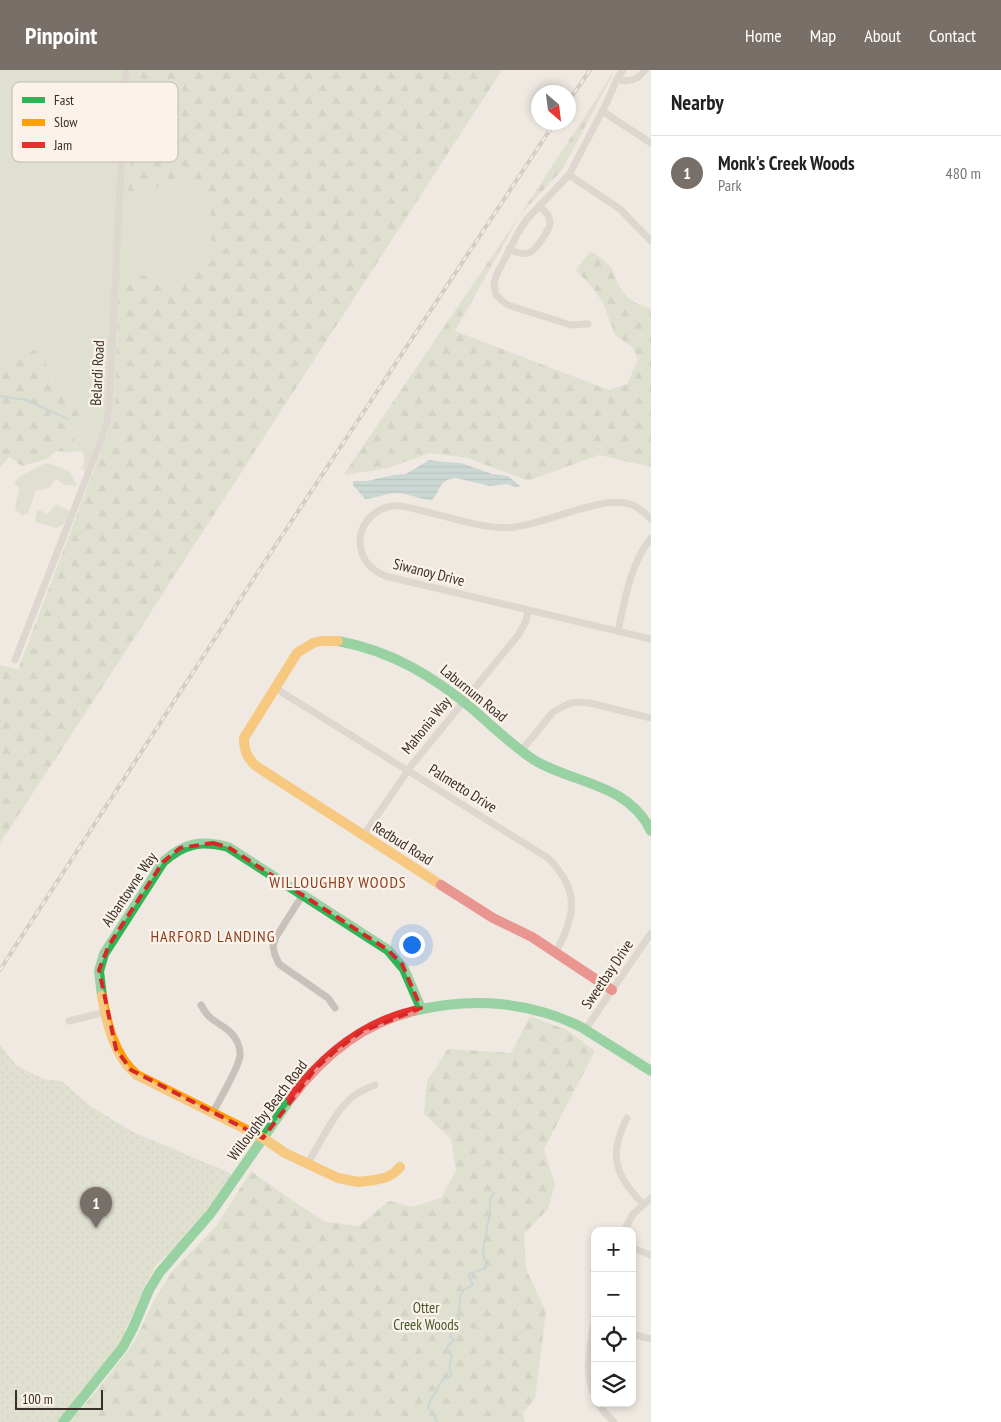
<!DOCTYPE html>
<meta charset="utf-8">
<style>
:root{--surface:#fff;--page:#f2f2f2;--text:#222;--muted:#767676;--line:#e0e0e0;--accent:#796f69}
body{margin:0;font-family:"PT Sans Narrow",sans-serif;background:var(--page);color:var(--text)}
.controls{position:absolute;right:15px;bottom:15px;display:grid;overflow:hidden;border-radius:10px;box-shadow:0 2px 8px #0003}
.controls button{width:45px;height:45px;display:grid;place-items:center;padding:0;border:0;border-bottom:1px solid var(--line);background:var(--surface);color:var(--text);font:25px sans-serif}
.compass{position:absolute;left:531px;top:15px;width:45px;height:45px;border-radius:50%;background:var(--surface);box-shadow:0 2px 8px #0003;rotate:152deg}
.scale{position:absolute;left:15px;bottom:12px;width:88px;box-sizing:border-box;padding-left:5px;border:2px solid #392e28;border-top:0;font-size:14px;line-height:18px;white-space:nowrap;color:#392e28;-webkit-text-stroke:4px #fbf3e9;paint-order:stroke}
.you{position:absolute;left:411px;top:874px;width:18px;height:18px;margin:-12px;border:4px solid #fff;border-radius:50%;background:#1a73e8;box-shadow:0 0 0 8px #1a73e833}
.badge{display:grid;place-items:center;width:32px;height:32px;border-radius:50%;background:var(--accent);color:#fff;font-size:16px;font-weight:700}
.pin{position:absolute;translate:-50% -41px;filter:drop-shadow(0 1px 2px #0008)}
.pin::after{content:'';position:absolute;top:26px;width:18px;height:15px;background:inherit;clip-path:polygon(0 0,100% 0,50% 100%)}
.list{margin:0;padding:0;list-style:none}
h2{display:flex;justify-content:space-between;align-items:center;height:65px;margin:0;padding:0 20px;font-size:21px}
h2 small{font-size:16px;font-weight:400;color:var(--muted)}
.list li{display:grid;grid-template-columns:32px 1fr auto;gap:15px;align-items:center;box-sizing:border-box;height:75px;padding:0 20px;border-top:1px solid var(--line)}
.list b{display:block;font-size:19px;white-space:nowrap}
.list p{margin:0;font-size:16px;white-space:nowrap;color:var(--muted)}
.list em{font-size:16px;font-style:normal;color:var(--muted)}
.icon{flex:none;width:28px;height:28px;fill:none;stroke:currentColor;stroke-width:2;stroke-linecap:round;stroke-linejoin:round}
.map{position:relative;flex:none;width:651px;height:1352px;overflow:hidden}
header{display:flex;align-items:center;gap:30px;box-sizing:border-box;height:70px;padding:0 25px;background:var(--accent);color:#fff}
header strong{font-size:24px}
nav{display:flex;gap:28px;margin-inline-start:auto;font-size:18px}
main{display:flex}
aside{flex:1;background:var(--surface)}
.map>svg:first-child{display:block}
.grass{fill:#cfd5bc}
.forest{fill:url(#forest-firs)}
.park{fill:url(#park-dots)}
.water{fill:url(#water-rules)}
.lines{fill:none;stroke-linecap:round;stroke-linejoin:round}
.stream{stroke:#9dc0c0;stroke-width:2}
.street{stroke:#c8c1bb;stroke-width:7}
.fast{stroke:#30b455;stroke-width:10}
.slow{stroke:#ff9f0a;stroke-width:10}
.jam{stroke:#e5322d;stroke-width:10}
.rail-casing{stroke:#b0aaa5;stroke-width:4}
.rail{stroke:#fbf3e9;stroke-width:2;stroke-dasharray:5.5;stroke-linecap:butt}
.marked{fill:none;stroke:#d62828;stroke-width:4;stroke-dasharray:10 6;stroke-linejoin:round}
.labels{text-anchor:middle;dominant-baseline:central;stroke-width:4.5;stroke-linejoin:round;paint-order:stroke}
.street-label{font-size:15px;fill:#392e28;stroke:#fbf3e9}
.park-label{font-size:15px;fill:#46592b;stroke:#fbf3e9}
.neighbourhood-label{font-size:16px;letter-spacing:1px;fill:#8c3c1d;stroke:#fbf3e9}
.key{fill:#fbf3e9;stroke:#c1b8af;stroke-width:1}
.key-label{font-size:14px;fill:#392e28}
</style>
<header>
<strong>Pinpoint</strong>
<nav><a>Home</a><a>Map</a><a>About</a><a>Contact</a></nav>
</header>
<main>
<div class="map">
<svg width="651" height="1352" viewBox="0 0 651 1352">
<defs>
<pattern id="forest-firs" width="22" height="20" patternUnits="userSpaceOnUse" patternTransform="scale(1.25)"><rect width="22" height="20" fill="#cfd5bc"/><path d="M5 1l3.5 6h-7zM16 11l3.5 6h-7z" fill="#b2b7a2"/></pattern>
<pattern id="park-dots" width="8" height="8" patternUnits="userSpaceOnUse" patternTransform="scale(1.25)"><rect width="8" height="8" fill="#cfd5bc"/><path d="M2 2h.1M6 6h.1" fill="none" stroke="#b2b7a2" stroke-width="1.8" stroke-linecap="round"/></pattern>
<pattern id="water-rules" width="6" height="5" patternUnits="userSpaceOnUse" patternTransform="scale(1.25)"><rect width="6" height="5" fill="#9dc0c0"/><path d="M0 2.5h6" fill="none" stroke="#819c9c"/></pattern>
</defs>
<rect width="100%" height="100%" fill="#efe9e2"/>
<g class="grass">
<path d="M0,0h140l-12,121 6,7c15,-10 47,-20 66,-16l8,17 5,29 -6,28 -10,16 -7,4 -27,5 -37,-11 -8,5 -3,134 -7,24 -5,-4 -18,42 -4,-3 4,-7 -3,-10 -11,1 5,-7 -7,-18 7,-22c-21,-9 -27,-30 -33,-50l-8,-4 -35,8z"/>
<path d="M45,393l9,2 15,6 8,15 -12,-1 -9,-6 -7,9 -13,3 -8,22 -6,3 -7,-7 4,-21 -5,-5 5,-6z"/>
<path d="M56,434l14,7 -7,14 -7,3 -21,-6 2,-11h5l5,4z"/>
</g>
<g class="forest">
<path d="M140,0h362l-423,653 -79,120v-178l20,5 -1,-3 89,-234 7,-24 3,-134 8,-5 37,11 27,-5 7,-5 10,-15 6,-27 -5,-30 -8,-17c-19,-4 -51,6 -66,16l-6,-7z"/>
<path d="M615,0l-53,100 -42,45 -65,116 154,59 18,-6 11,-24 -5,-12 -18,-13 -12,-32 -11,-16 -16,-17 14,-19c8,5 17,10 22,18 2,4 3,10 6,14 7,16 17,21 33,25v159l-52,-12 -71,26 -60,-23 -38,-5 -42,15 -42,7 -2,-1 176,-259z"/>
<path d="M35,280l8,4 8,26 17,21 8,4 7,8v11l-14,3 7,18 -5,7 -15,-1 -9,8 -25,7 -13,-9 -9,11v-109z"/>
<path d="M530,946l37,14 28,21 -51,98 11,36 -7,24 -24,25 2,35 20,43 -11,87 -12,14 2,9h-455l32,-38 33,-43 19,-41 19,-30 44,-45 34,-54 42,30 33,21 33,4 30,-25 23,6 29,-9 15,-28 -5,-31 -27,-25 3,-33 21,-32 63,4z"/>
</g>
<path class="park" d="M0,975l17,21 26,13 19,2 28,25 43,26 95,40 4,3 -22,30 -37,45 -16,14 -10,18 -27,61 -13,18 -50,61h-57z"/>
<path class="water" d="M429,390l15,2 17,1 31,11 16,2 12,10 -4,1 -9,-3 -17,2 -34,-8c-18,2 -14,11 -24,22 -12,0 -23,-7 -36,-7 -10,0 -20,5 -31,6l-12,-14v-4h14l27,-6 12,-1z"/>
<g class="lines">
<g class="stream">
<path d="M0,326l26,4 42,19"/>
<path d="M437,1352l-4,-10 -5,-3c0,-6 3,-10 7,-15 5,-8 5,-17 16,-18l1,-2 -3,-4 3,-15 -2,-4 -3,-1v-3l7,-7 -4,-3 2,-4 6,-3 2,-34 5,-7 8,-4 -5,-10 3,-2 15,-5 1,-5 -3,-5 -1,-9 7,-36v-14l4,-6"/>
</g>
<g class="street">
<path d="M617,9c12,4 21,1 28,-9"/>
<path d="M602,41l49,32"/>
<path d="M569,105l51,34 31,32"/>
<path d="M509,179c6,3 13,6 19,4 7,-1 23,-25 22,-31 -1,-8 -6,-12 -11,-16"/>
<path d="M588,254l-17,1 -63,-20 -7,-5 -5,-5 -2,-11 2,-8 22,-43 9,-14 42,-44 38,-73 10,-23 6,-9"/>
<path d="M651,449c-6,-6 -13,-12 -21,-15 -28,-9 -85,20 -115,23 -29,4 -67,-11 -96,-17 -9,-2 -18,-5 -27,-4 -10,1 -22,9 -27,18 -6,9 -6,19 -3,29 4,12 12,18 23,23l266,63"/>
<path d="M618,561c7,-31 12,-67 33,-93"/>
<path d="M15,590l87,-222 5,-17 2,-16 17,-335"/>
<path d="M275,618l273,170c32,32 28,57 8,94"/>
<path d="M521,681l32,-39 17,-9 9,-1 11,1 61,15"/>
<path d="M363,766l48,-70 108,-132 7,-13 2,-11"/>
<path d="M302,826l-26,41 -3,9 2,9 4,9 49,34 7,10"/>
<path d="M201,935c9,17 15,15 28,26 7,6 12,16 11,25 -2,13 -20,43 -27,56"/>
<path d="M69,951l37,-9"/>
<path d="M585,960l66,-97"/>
<path d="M627,1048c-19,37 -12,58 16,86"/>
<path d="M308,1093c12,-20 26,-50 43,-65 7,-6 16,-10 24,-13"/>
<path d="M624,1161l9,-17 18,-16"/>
<path d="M632,1178l19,7"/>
<path d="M595,1247c-4,25 -12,56 0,79"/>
<path d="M632,1264l19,5"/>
<path d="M598,1333l7,10 9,9"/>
</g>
<g class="fast">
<path d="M338,571c54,10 95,35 137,70 19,17 38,35 59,49 40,24 94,23 117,71"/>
<path d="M102,926l-3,-25 5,-17 59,-92c21,-19 38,-22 65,-15l160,103 16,19 17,39"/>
<path d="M414,941c57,-14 115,-10 167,16l70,44"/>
<path d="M63,1352l60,-75 10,-19 16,-38 11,-18 51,-59 80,-115"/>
</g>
<g class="slow">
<path d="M338,571h-17l-8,2 -16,10 -53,85c0,12 3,20 12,28l185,119"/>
<path d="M102,926c5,28 12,60 35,79l126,63 22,15 53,25 20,4 17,-2 12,-3 7,-4 6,-6"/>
</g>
<g class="jam">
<path d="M441,815l52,33 39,19 80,53"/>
<path d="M291,1028c31,-41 72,-75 123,-87"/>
</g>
<g class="rail-casing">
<g id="rail">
<path d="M568,32l22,-32"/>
<path d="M0,900l256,-395 299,-453"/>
</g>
</g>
<use href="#rail" class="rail"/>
</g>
<path d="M0 0H651V1352H0ZM213,773l15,4 160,103 14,14 19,44 -60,24 -27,20 -18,16 -53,70 -132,-68 -15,-21 -17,-79 10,-25 54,-83 17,-14z" fill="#efe9e2" fill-opacity=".55" fill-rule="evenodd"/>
<path class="marked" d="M213,773l15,4 160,103 14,14 19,44 -60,24 -27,20 -18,16 -53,70 -132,-68 -15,-21 -17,-79 10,-25 54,-83 17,-14z"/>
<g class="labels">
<g class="street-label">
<text transform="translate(97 303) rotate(-87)">Belardi Road</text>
<text transform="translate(429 502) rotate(14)">Siwanoy Drive</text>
<text transform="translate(474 623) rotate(39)">Laburnum Road</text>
<text transform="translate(426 655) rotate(-51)">Mahonia Way</text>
<text transform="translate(463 718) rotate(32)">Palmetto Drive</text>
<text transform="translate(403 773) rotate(32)">Redbud Road</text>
<text transform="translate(129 819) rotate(-56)">Albantowne Way</text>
<text transform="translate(607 904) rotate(-56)">Sweetbay Drive</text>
<text transform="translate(267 1040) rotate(-53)">Willoughby Beach Road</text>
</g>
<g class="park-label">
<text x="426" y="1237">Otter<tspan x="426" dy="17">Creek Woods</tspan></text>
</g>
<g class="neighbourhood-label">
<text x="338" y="812">WILLOUGHBY WOODS</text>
<text x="213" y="866">HARFORD LANDING</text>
</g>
</g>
<rect x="12" y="12" width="166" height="80" rx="8" class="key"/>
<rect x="22" y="27" width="23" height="6" fill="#30b455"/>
<rect x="22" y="49" width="23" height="7" fill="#ff9f0a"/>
<rect x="22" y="72" width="23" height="6" fill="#e5322d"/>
<g class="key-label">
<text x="54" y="35">Fast</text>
<text x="54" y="57">Slow</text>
<text x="54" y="80">Jam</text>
</g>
</svg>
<div class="controls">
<button>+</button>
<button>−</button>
<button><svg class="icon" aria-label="locate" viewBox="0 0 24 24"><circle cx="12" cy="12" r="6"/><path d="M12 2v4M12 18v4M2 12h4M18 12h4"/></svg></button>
<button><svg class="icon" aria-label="layers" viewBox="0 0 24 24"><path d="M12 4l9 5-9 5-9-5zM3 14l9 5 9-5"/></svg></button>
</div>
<svg class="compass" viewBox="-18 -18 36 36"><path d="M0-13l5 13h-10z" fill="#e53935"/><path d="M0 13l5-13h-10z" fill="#767676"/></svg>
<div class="scale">100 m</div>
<div class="you"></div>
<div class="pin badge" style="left:96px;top:1158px">1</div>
</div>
<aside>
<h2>Nearby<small></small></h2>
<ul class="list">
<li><span class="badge">1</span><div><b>Monk's Creek Woods</b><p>Park</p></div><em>480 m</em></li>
</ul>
</aside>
</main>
